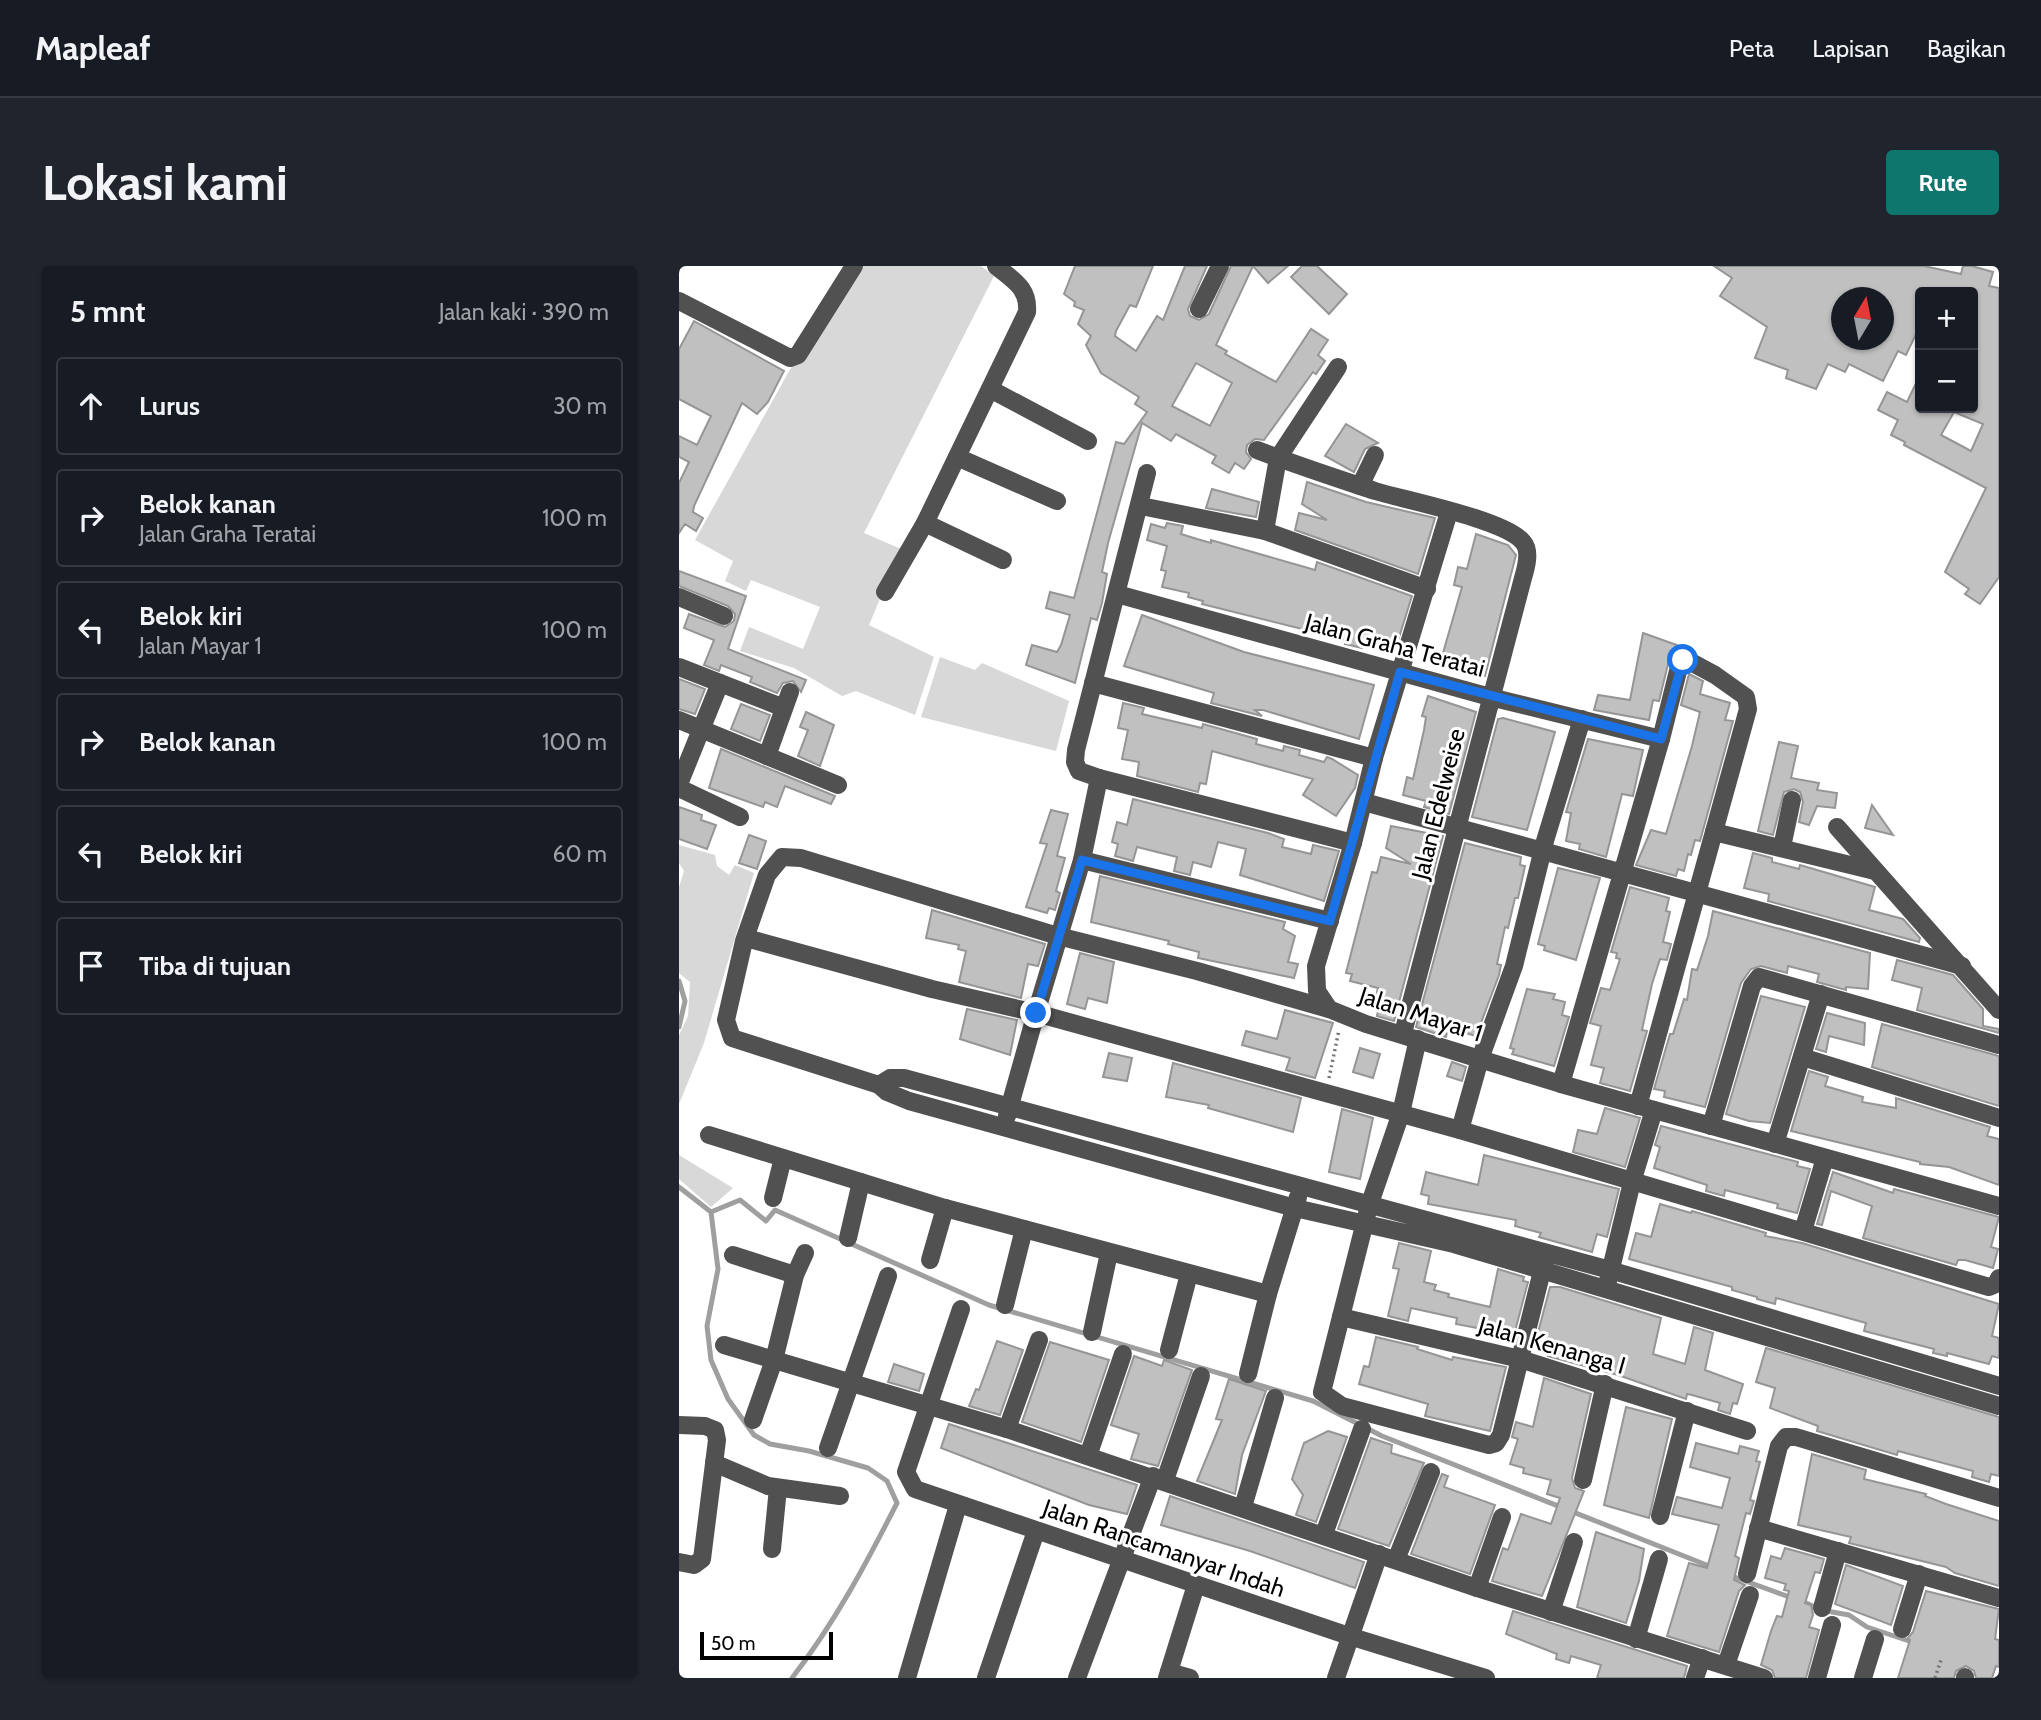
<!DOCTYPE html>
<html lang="id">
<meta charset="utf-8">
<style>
:root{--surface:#171b24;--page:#20242c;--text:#f1f3f6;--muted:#9ea1a6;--line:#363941;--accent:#0f766e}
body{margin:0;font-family:Cabin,sans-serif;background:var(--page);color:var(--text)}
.controls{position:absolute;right:21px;top:21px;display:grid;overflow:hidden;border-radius:7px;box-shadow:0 2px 5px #0004}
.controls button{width:63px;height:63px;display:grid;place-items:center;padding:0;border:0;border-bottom:2px solid var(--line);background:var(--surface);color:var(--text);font:35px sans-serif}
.compass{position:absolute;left:1152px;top:21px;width:63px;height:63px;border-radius:50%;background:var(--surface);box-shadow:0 2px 5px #0004;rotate:10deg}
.scale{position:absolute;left:21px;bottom:18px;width:133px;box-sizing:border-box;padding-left:7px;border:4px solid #000;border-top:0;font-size:19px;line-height:24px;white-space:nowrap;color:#000;-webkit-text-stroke:5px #fff;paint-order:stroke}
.stop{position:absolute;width:21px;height:21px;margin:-16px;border:5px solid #1a73e8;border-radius:50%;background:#fff}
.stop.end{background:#1a73e8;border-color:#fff;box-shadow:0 2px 7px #0008}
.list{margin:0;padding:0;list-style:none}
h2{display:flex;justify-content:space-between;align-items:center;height:91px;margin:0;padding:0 28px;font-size:30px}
h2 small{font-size:23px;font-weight:400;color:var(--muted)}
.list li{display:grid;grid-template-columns:46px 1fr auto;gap:21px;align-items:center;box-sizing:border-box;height:98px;margin:0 14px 14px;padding:0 14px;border:2px solid var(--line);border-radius:7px}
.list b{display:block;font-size:26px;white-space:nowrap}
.list p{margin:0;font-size:23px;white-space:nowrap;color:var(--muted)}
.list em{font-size:23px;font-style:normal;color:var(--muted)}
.icon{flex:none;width:38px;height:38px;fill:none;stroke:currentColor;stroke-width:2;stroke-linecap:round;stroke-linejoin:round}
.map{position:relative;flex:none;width:1320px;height:1412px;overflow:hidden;border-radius:7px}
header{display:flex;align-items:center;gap:42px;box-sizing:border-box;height:98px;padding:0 35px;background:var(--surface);border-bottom:2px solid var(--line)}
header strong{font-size:33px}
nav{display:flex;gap:38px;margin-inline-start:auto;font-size:24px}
.intro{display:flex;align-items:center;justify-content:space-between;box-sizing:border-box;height:168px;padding:0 42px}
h1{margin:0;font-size:49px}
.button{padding:18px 32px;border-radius:7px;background:var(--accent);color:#fff;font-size:24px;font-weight:700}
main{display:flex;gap:42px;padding:0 42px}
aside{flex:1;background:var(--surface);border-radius:7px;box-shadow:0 2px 5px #0004}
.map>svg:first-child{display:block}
.green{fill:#d8d8d8}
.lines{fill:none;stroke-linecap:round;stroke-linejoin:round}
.stream{stroke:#9f9f9f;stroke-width:5}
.building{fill:#c0c0c0;stroke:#959595;stroke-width:2;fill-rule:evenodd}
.path{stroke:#737373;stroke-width:3.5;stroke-dasharray:2 3.5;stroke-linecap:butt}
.minor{stroke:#515151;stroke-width:18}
.route{stroke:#1a73e8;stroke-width:9}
.labels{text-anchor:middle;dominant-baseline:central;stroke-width:6;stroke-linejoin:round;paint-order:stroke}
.street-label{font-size:24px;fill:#000;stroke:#fff}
</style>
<header>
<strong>Mapleaf</strong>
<nav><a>Peta</a><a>Lapisan</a><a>Bagikan</a></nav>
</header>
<div class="intro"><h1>Lokasi kami</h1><a class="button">Rute</a></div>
<main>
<aside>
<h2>5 mnt<small>Jalan kaki · 390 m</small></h2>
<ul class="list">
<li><svg class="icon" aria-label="ahead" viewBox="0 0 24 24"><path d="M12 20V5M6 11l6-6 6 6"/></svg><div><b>Lurus</b></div><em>30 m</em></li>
<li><svg class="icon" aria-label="right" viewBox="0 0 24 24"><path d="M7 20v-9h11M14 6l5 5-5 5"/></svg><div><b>Belok kanan</b><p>Jalan Graha Teratai</p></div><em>100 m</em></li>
<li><svg class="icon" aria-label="left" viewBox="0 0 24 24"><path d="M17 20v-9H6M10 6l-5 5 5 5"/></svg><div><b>Belok kiri</b><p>Jalan Mayar 1</p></div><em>100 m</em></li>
<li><svg class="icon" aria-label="right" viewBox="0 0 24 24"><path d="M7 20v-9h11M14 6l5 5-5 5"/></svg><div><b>Belok kanan</b></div><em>100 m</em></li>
<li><svg class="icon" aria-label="left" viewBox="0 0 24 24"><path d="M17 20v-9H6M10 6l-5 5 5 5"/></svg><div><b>Belok kiri</b></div><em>60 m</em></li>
<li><svg class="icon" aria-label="arrive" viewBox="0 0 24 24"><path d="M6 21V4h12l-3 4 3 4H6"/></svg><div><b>Tiba di tujuan</b></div></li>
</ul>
</aside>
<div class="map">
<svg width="1320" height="1412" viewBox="0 0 1320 1412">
<rect width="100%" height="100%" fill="#fff"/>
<g class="green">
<path d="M178,0h124l13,10 -130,257 37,16 -32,76 65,32 -19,58 -59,-24 -14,5 -48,-28 -54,-17 9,-24 54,22 17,-42 -69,-27 -5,11 -21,-10 8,-20 -38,-21 93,-167z"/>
<path d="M261,391l35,13 7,-7 87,38 -13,50 -135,-34z"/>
<path d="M0,579l36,10 2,11 12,9 6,-10 19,8 -50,170 -25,61v-69l9,-19 2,-34 -11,-9v-86l5,-16 -5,-8z"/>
<path d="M0,889l54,33 -22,19 -32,-28z"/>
</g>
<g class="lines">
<g class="stream">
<path d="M0,715l6,20 -6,26"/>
<path d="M0,921l32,25 7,57 -11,57 4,34 17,39 26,36 16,9 39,7 59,17 19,13 10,22c-31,61 -63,121 -105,175"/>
<path d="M32,946l29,-12 26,21 9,-11 214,95 324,96 69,35 332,132"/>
<path d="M1050,1309l63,23"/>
<path d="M1123,1335l19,9 28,5 18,12 48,16"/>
</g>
</g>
<g class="building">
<path d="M396,0h78l-17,41 -6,-2 -14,26 -1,5 21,15 21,-35 6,4 22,-54h22l-19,43 2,7 9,4 10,-6 22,-48h22l-37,79 11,6 -2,3 51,28 35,-53 17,11 -10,15 7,6 -9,13 -3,-2 -49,68 -9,-1 -8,6 -1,7 5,7 -7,10 -9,-6 -6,10 -17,-10 4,-7 -40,-22 -5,7 -29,-18 -34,120 -6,29 5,2 -5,29 -5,17 -6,-2 -16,65 -49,-18 6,-20 25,7 4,-7 9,-30 -24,-7 4,-16 24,6 42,-156 8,2 23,-32 -12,-8 4,-7 -38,-24 -15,-28 5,-9 -13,-12 6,-14 -10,-4 1,-4 -11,-8zM517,97l36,20 -22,43 -38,-20z"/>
<path d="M574,0h35l-20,17z"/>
<path d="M623,0h15l30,28 -18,20 -38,-37z"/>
<path d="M1035,0h210l37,8 2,-8h9l21,6 -4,14 10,2v289l-19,27 -15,-10 4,-5 -24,-17 41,-84 -82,-43 1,-3 -14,-7 7,-15 -20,-10 9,-18 20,10 13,-27v33h53v-116h-36l-17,-4v38l-14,29 -8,-4 -15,30 -34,-17 -4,8 -17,-8 -12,25 -30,-11 2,-8 -33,-12 12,-31 -47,-31 12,-18zM1163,32h42v42h-42zM1275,146l29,12 -12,27 -30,-16z"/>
<path d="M15,55l90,50 -16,31 -11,12 -15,-11 -48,103 -1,6 10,6 -7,13 -11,-7 -6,9v-50l10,-21 -10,-5v-21l18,9 14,-29 -32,-17v-50z"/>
<path d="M667,158l32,19 -13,6 -11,23 -29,-16z"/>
<path d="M628,216l59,20 69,16 -17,56 -123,-44 4,-17 28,7 -25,-16z"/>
<path d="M533,223l47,13 -3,15 -50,-9z"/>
<path d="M488,257l16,3 -2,8 16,5 14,4v-3l104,30 2,-8 95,34 -16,51 -13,-4 -1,6 -19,-5 -1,4 -17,-4 1,-4 -144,-36 1,-3 -15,-4 1,-4 -27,-6 4,-16 -5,-1 6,-24 -20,-6 4,-16 14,4z"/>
<path d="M797,268l32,11 8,10 -31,121 -44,-16 21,-73 -8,-2 4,-18 9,2z"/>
<path d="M0,305l67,25 -18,53 78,31 -5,12 -8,-11 -10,2 -6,10 -27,-11 2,-5 -31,-12 -2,6 -15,-6 10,-25 -30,-12 5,-14 36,13 9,-6 1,-7 -7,-8 -49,-20z"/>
<path d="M463,349l102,37 130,33 -15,54 -96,-29h-8l7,6 -51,-13 3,-10 -90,-27z"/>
<path d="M964,367l34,12 -8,15 -10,41 -6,-1 -4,20 -55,-10 4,-15 32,5z"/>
<path d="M1010,408l14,7 -3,13 30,9 -5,17 8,1 -33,120 -5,-1 -4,15 -3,-1 -4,17 -6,-2 -2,7 -40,-11 15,-35 15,4 26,-88 8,-34 -19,-7z"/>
<path d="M0,413l26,10 -10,25 -16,-5z"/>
<path d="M749,430l48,16 -27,102 -25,-7 2,-6 -23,-6 4,-18 6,2 11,-49 2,-13 -4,-1z"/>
<path d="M444,437l21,5 -2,6 60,14 1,-4 54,15 -1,5 27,7 1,-5 16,4 -1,5 25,7 3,-5 5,2 26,16 -3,13 -19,28 -33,-21 10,-16 -101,-28 -6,33 -6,-1 -2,9 -61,-16 2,-14 -17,-3 6,-29 -10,-2z"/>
<path d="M62,438l29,11 -10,26 -29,-12z"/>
<path d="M127,446l28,13 -14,41 -22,-10 10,-26 -8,-3z"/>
<path d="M824,452l52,14 -28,98 -55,-13 26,-98z"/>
<path d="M909,473l55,11 -10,46 -11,-2 -16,63 -27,-8 1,-5 -14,-3 5,-28 -5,-1z"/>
<path d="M1100,476l19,4 -7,32 28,5 -2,7 20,3 -2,15 -18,-2 -8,19 -10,-3 4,-20 -3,-10 -6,-3 -10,3 -11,43 -15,-4z"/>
<path d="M42,483l114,47 -4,8 -46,-18 -8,21 -12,-5 -2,5 -54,-19z"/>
<path d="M454,533l135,34 16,6 -2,8 29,7 2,-9 26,6 -15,50 -84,-26 6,-26 -28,-7 -7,25 -18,-5 -3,13 -16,-4 3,-14 -40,-10 -4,14 -18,-5 3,-12 -6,-2 5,-20 10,3z"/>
<path d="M1193,539l21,30 -28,-7z"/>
<path d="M0,541l23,8 -1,5 15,5 -9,24 -28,-10z"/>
<path d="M372,544l17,4 -11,42 8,2 -9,33 4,2 -5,17 -6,-2 -2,5 -21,-6 21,-63 -7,-1z"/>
<path d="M712,560l52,10 -49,185 -17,-5 2,-10 -5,-2 4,-16 -28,-7 2,-7 -6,-1 26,-101 5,1 4,-16 30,7 -25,-16z"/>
<path d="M70,569l17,6 -9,28 -18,-6z"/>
<path d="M786,577l56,14 -1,8 5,1 -7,32h-3l-7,30 -3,-1 -8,37 4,1 -2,10 -23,61 -28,-8 -2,9 -30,-10z"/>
<path d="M1074,587l19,5v4l27,7 1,-4 75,22 -6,23 34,9 17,19 -1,4 -151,-41 1,-7 -25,-6z"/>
<path d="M879,602l42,10 -24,82 -32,-10 1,-4 -7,-2z"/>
<path d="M421,610l185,46 -2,7 12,7 -7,26 10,2 -4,14 -96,-20 1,-6 -31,-8 1,-3 -78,-19z"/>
<path d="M951,621l39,11 -3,13 4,1 -7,30 8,2 -4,16 -7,-1 -8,25 -10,46 5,1 -17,60 -30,-8 4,-15 -13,-3 10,-39 -11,-3 11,-35 9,2 10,-31 -4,-1 1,-5 -6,-1z"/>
<path d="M253,644l113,34 -7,22 -10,-2 -7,34 -62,-16 7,-31 -8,-2 1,-4 -33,-7z"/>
<path d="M1034,645l157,42 -2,36 -22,-2v3l-29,-8 2,-8 -31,-8 -1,7 -26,-7 -10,3 -10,14 -36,124 -41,-10 1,-6 -11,-2 16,-55h3l11,-35 3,1 5,-31 5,1 11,-34z"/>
<path d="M401,687l34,9 -7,41 -19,-5 -3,11 -18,-5z"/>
<path d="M1218,694l56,15 30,34v17l16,3v4l-82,-23 5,-22 -30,-8z"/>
<path d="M848,723l28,5 -2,5 12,3 -3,13 7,2 -15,49 -42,-12 2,-5 -4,-1z"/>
<path d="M1082,730l44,11 -35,116 -21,-2 -23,-7z"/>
<path d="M288,743l50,11 -7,35 -50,-16z"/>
<path d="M606,744l48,13 -18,55 -29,-8 4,-12 -48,-13 4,-14 31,8z"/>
<path d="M1148,747l38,10 -1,22 -35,-9 -3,16 -10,-3z"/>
<path d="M1203,758l117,32v50l-127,-39z"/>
<path d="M681,782l20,6 -7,24 -20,-6z"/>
<path d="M430,787l23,5 -5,23 -24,-4z"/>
<path d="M773,796l14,5 -4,14 -15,-5z"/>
<path d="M494,797l128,35 -8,34 -85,-24 1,-3 -43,-8z"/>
<path d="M1130,805l19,6 -3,9 38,11 -1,5 34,6v-10l94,29 -3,9 12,3v46l-50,-18 -29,-3v-2l-129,-31z"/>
<path d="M926,842l35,10 -15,49 -52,-15 5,-22 19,4z"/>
<path d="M663,843l31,9 -13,61 -31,-7z"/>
<path d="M982,860l137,36 -1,4 13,3 -13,44 -20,-5 1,-4 -53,-14 -1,6 -18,-5 1,-6 -53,-17 6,-21 -5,-2z"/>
<path d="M805,889l135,34 -12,48 -10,-3 -5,18 -53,-15 2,-4 -26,-7 1,-6 -88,-16 1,-8 -8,-2 5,-22 52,13z"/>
<path d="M1154,906l60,21 1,-4 105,28 -8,30 7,2 -5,19 -28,-8h-7l-2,5 -93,-27 9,-32 -41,-15 -9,34 -5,-1z"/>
<path d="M981,938l31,9 1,-2 74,22 -1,3 37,7 197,61 -7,32 7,2v20l-7,-2 -3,8 -42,-11v3l-14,-3 1,-4 -70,-18 2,-8 -90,-25 -1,6 -18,-5v-2l-25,-7v-3l-103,-28 7,-26 15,4z"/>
<path d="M720,977l32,8 -7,31 12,3 -2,5 15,4 -1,3 42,10 8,-38 26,8 -1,4 5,1 -14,53 -58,-11 1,-6 -46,-10 -3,13 -20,-5 11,-47 -6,-1z"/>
<path d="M871,1021h10l101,31 -8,36 32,10 9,-37 19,6 -8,37 38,14 -6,20 -4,-1 -3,11 -12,-4 2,-7 -28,-8 -5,-1 -1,5 -68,-24 -70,-19 2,-5 -5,-1v-3l-10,-3z"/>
<path d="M697,1071l42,10 -1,2 35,11 1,-3 53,10 -16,64 -65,-15 3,-12 -69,-20 5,-18 5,1z"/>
<path d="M318,1075l26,9 -23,65 -31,-9 7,-17 3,1z"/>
<path d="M371,1076l59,18 -28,82 -59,-20z"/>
<path d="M1087,1082l233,69v59l-8,-2 -2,8 -17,-5 1,-6 -75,-20 -1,4 -80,-24 1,-5 -48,-18 5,-20 -19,-6z"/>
<path d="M455,1090l28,10 2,-6 28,10 -34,96 -27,-7 8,-25 -28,-9z"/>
<path d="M215,1098l30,10 -5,17 -31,-9z"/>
<path d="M865,1112l47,16 -19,84 3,10 9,3 -42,105 -50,-15 11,-33 5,2 13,-36 30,10 9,-26 -13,-4 4,-14 -28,-7 1,-5 -14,-4 8,-25 -6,-2 4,-15 17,5z"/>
<path d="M550,1113l37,12 -24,64 -7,39 -38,-13 25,-61 -6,-1z"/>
<path d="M947,1141l46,12 -23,99 -45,-13z"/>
<path d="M270,1158l188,61 -10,29 -38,-9 -148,-57z"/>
<path d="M649,1165l19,6 -31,85 -20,-7 7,-20 -11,-16 12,-36z"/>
<path d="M692,1172l21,7 -1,8 33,10 -35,83 -51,-17z"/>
<path d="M1017,1177l42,11 2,-8 19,5 -3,10 4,1 -10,38 4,1 -4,13 -4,-1 -11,43 4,2 -5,22 11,5 -6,6 -20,61 -52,-16 22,-73 18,5 12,-43 -47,-11 5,-17 45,11 8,-30 -40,-11z"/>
<path d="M1133,1188l54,16 -2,9 62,15 -1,2 21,8 53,17v65l-44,-13 -9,-6 -97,-24 2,-6 -53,-12z"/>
<path d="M763,1208l6,2 -4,11 51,18 -25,69 -59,-20z"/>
<path d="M491,1230l194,66 -9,26 -105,-37 -89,-26z"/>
<path d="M917,1266l48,17 -5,32 -13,42 -49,-16z"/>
<path d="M1106,1282l39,11 -4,14 -5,-1 -10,31 6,2 2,10 -4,12 10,3 -13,48h-31l-3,-8 -11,-5 10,-34 6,-15 5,1 7,-26 -5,-1 2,-6 -21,-6 6,-22 10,3z"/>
<path d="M1167,1299l57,21 -12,39 -56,-21z"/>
<path d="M1247,1325l73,18 -4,30 4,1v27l-3,-1 -4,12h-16l-2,-7 -8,-5 -10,5 -2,7h-56l12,-38 -3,-1 6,-7z"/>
<path d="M834,1345l174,55 -3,12h-87l4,-13 -30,-9 -2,7 -13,-4 1,-5 -51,-20z"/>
</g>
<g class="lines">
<g class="path">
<path d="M650,812l10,-48"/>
<path d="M1256,1412l6,-18"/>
</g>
<g class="minor">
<path d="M0,35l111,57 8,-3 56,-89"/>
<path d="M520,43l21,-43"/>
<path d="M311,123l98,52"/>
<path d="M578,184c39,15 79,28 118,41 30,9 131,29 148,51 8,9 3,26 0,36l-120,455"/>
<path d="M278,191l100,44"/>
<path d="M681,220l15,-31"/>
<path d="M462,240l124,25 162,58"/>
<path d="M770,246l-75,246 -21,85 -37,123 1,25 12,18 37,15 195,60 438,122"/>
<path d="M246,257l78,37"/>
<path d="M586,265l13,-73 60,-91"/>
<path d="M206,326l40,-69 102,-211c2,-24 -14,-32 -31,-46"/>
<path d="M438,328l373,103 171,42"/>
<path d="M0,331l45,19"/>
<path d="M0,401l105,41"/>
<path d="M414,417l281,75"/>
<path d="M0,454l159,65"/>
<path d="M88,490l23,-64"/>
<path d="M420,512l254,65"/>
<path d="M0,518l41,-101"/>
<path d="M0,522l61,29"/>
<path d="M685,536l598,164"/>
<path d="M1158,561l162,183"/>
<path d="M1035,566l161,39"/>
<path d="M1103,581l10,-47"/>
<path d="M403,594l248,61"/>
<path d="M67,672l186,51 104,24 46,-153 17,-82 -20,-7 -4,-9 1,-12 71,-277"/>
<path d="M739,773l-17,74 -32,93 -47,186 20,14 147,39 7,-2 5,-8 44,-176"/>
<path d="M1123,791l197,61"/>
<path d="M882,818l100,-345 19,-76 9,-2 26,14 31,22 2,12 -110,397"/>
<path d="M200,819l-147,-47 -6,-18 18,-79 23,-66 15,-18 19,1 257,78 139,35 132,38"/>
<path d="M328,850l29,-103 424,117 529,157 7,-3 3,-6"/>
<path d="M1032,860l41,-140 7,-9 240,68"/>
<path d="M781,864l20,-71 34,-93 31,-125 37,-122"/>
<path d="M30,869l236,73 323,86"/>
<path d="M1096,878l46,-150"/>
<path d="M94,932l10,-40"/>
<path d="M1124,965l22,-73"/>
<path d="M169,972l13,-56"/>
<path d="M54,989l62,20"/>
<path d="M251,994l15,-52"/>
<path d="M929,1015l24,-99 22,-72"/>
<path d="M326,1039l19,-76"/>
<path d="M282,1043l-55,163 9,17 434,147 137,42"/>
<path d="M662,1051l179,42 227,72"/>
<path d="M413,1066l17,-79"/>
<path d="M45,1079l283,84 470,159 287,90"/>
<path d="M490,1084l20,-76"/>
<path d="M569,1108l20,-80 30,-97"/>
<path d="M1320,1120l-389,-116 -706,-192h-14l-11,7 8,7 22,9 386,107 159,36 545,162"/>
<path d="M74,1154l21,-60 21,-85 10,-22"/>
<path d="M0,1159l26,1 10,4 2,10 -15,119 -8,6 -15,-3"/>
<path d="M328,1163l32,-89"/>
<path d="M149,1182l60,-172"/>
<path d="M409,1190l35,-102"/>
<path d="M35,1197l54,23 72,10"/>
<path d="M486,1214l36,-104"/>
<path d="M904,1214l22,-96"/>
<path d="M564,1241l32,-109"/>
<path d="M981,1250l27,-105"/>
<path d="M1079,1262l241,70"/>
<path d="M645,1268l38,-105"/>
<path d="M93,1283l6,-61"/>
<path d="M717,1294l35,-88"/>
<path d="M1068,1308l32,-128 7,-9h10l203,61"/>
<path d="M798,1322l25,-71"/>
<path d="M1143,1342l16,-57"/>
<path d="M872,1346l23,-70"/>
<path d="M1223,1363l17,-55"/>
<path d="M957,1373l23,-80"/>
<path d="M1047,1399l24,-70"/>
<path d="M490,1406l21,6"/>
<path d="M228,1412l51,-173"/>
<path d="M307,1412l50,-147"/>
<path d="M398,1412l76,-202"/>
<path d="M488,1412l29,-93"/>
<path d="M657,1412l43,-124"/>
<path d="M1016,1412l7,-20"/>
<path d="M1138,1412l15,-53"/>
<path d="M1184,1412l12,-39"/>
<path d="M1286,1412v-1"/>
</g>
</g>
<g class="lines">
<path class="route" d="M357,747l46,-153 248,61 70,-249 261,67 22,-79"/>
</g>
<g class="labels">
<g class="street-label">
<text transform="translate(716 379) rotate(15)">Jalan Graha Teratai</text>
<text transform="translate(759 538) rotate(-76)">Jalan Edelweise</text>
<text transform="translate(742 748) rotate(18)">Jalan Mayar 1</text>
<text transform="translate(873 1079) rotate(16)">Jalan Kenanga I</text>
<text transform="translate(485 1282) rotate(19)">Jalan Rancamanyar Indah</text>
</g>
</g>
</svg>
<div class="controls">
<button>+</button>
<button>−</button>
</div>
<svg class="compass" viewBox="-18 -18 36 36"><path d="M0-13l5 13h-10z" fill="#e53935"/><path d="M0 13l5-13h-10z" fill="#9ea1a6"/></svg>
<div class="scale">50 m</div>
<div class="stop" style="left:1004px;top:394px"></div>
<div class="stop end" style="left:357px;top:747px"></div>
</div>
</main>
